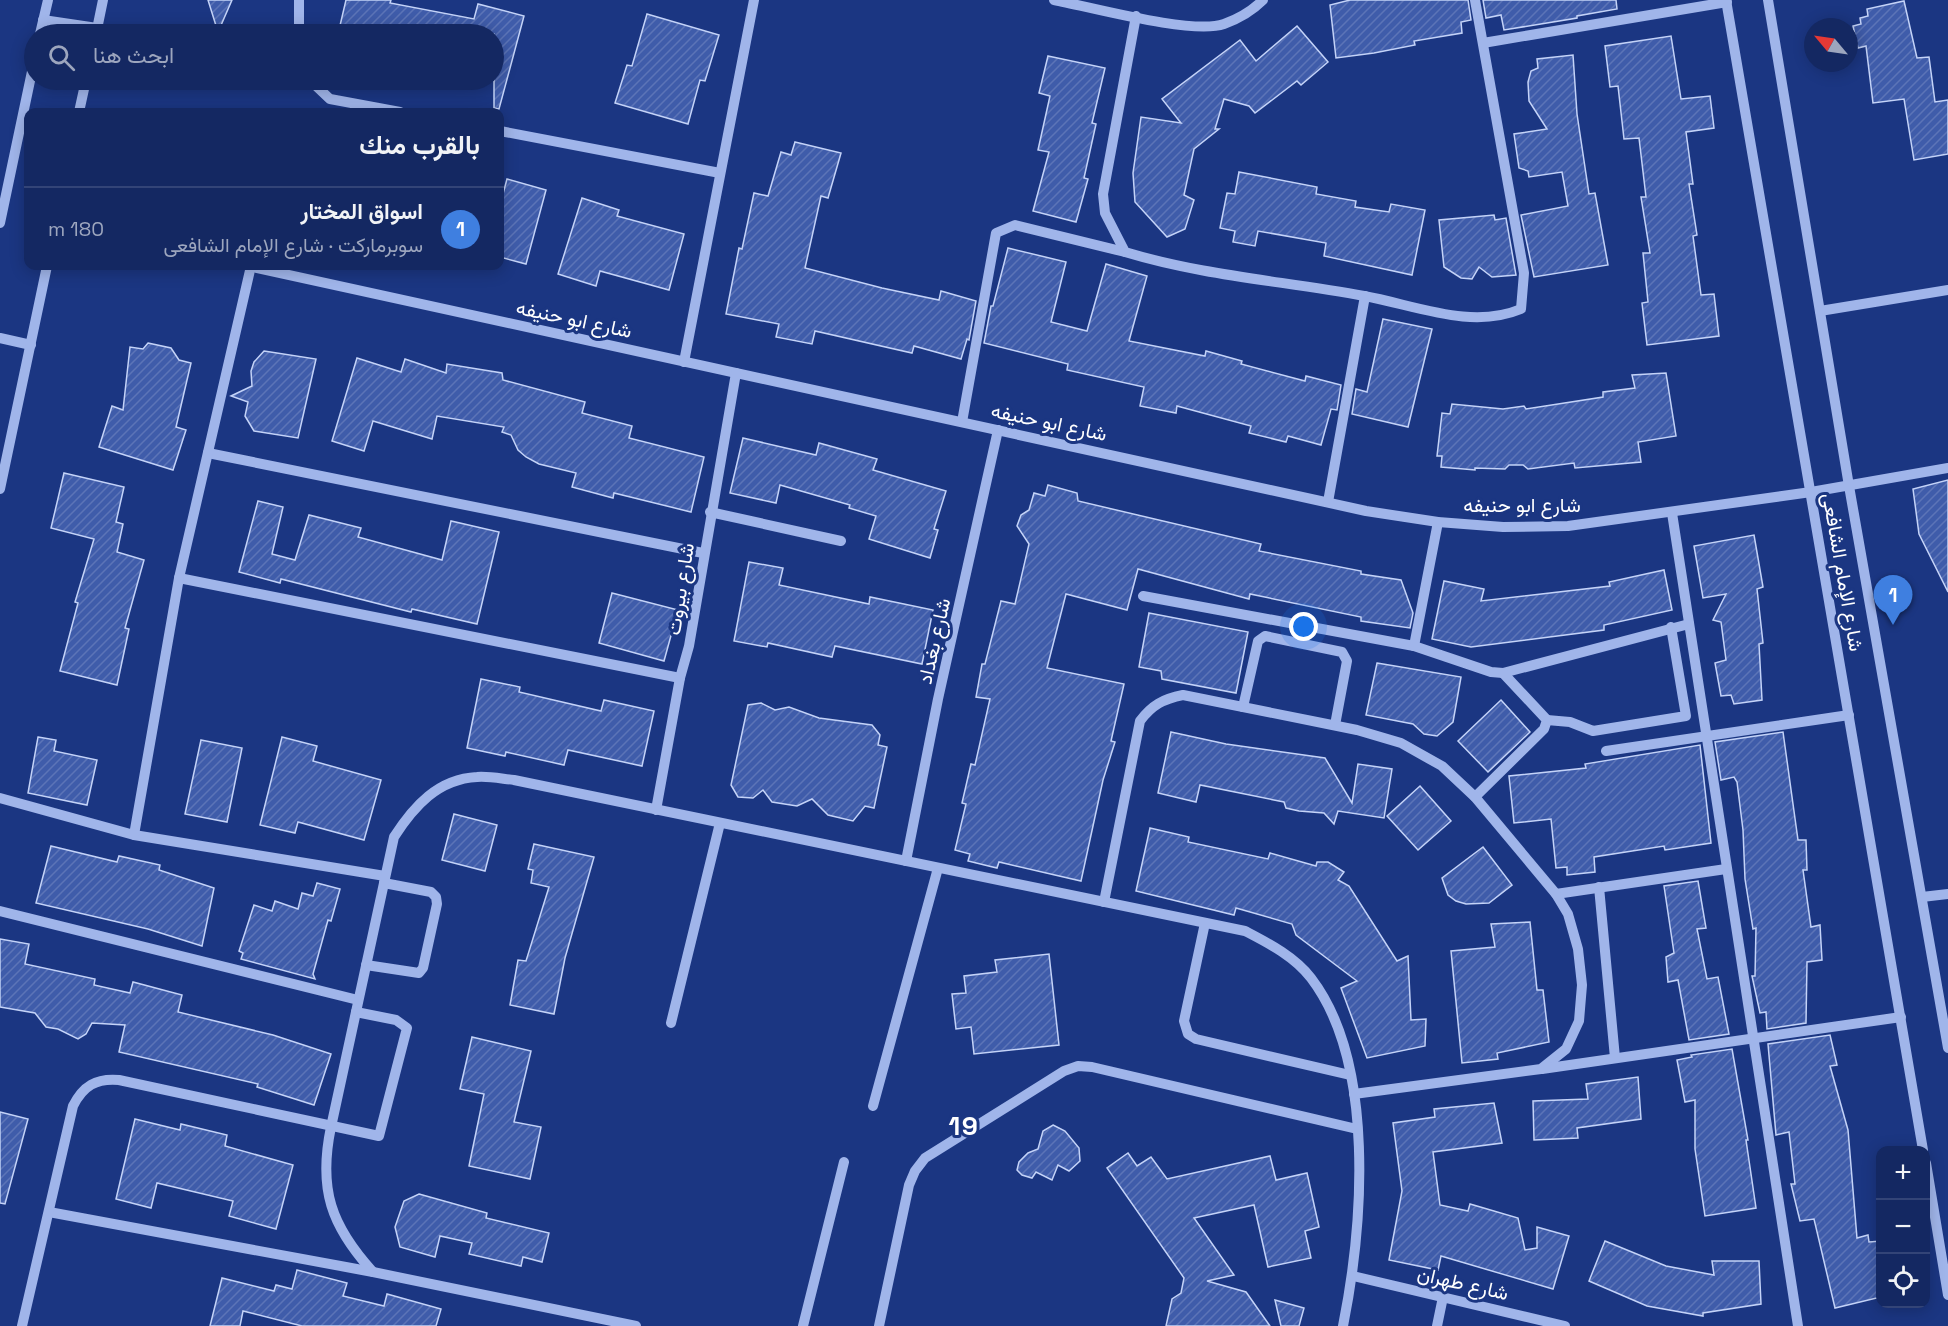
<!DOCTYPE html>
<html lang="ar">
<meta charset="utf-8">
<style>
:root{--surface:#142862;--page:#1d3068;--text:#f1f3f6;--muted:#9da6be;--line:#347;--accent:#fce95c}
body{margin:0;font-family:"Space Grotesk",Vazirmatn,sans-serif;background:var(--page);color:var(--text);direction:rtl}
.controls{position:absolute;right:18px;bottom:18px;display:grid;overflow:hidden;border-radius:12px;box-shadow:0 3px 15px #0003}
.controls button{width:54px;height:54px;display:grid;place-items:center;padding:0;border:0;border-bottom:2px solid var(--line);background:var(--surface);color:var(--text);font:30px sans-serif}
.compass{position:absolute;left:1804px;top:18px;width:54px;height:54px;border-radius:50%;background:var(--surface);box-shadow:0 3px 15px #0003;rotate:299deg}
.you{position:absolute;left:1304px;top:627px;width:21px;height:21px;margin:-15px;border:4px solid #fff;border-radius:50%;background:#1a73e8;box-shadow:0 0 0 9px #1a73e833}
.badge{display:grid;place-items:center;width:39px;height:39px;border-radius:50%;background:var(--accent);color:#fff;font-size:20px;font-weight:700}
.pin{position:absolute;translate:-50% -50px;filter:drop-shadow(0 2px 3px #0008)}
.pin::after{content:'';position:absolute;top:32px;width:21px;height:18px;background:inherit;clip-path:polygon(0 0,100% 0,50% 100%)}
.list{margin:0;padding:0;list-style:none}
h2{display:flex;justify-content:space-between;align-items:center;height:78px;margin:0;padding:0 24px;font-size:26px}
h2 small{font-size:20px;font-weight:400;color:var(--muted)}
.list li{display:grid;grid-template-columns:39px 1fr auto;gap:18px;align-items:center;box-sizing:border-box;height:84px;padding:0 24px;border-top:2px solid var(--line)}
.list b{display:block;font-size:22px;white-space:nowrap}
.list p{margin:0;font-size:20px;white-space:nowrap;color:var(--muted)}
.list em{font-size:20px;font-style:normal;color:var(--muted)}
.icon{flex:none;width:33px;height:33px;fill:none;stroke:currentColor;stroke-width:2;stroke-linecap:round;stroke-linejoin:round}
.map{position:relative;flex:none;width:1948px;height:1326px;overflow:hidden;direction:ltr}
.search{position:absolute;background:var(--surface);box-shadow:0 3px 15px #0003;left:24px;top:24px;width:480px;height:66px;display:flex;align-items:center;gap:15px;box-sizing:border-box;padding:0 21px;border-radius:33px;color:var(--muted);font-size:22px}
.panel{position:absolute;background:var(--surface);box-shadow:0 3px 15px #0003;left:24px;top:108px;width:480px;height:162px;border-radius:12px;direction:rtl}
.map>svg:first-child{display:block}
.building{fill:url(#building-hatch);stroke:#c4d3f8;stroke-width:1.5}
.lines{fill:none;stroke-linecap:round;stroke-linejoin:round}
.minor{stroke:#a0b5ea;stroke-width:10}
.labels{text-anchor:middle;dominant-baseline:central;stroke-width:6;stroke-linejoin:round;paint-order:stroke}
.street-label{font-size:20px;fill:#fff;stroke:#1b3682}
.district-label{font-size:26px;font-weight:bold;letter-spacing:1.5px;fill:#fff;stroke:#1b3682}
</style>
<div class="map">
<svg width="1948" height="1326" viewBox="0 0 1948 1326">
<defs>
<pattern id="building-hatch" width="6" height="6" patternUnits="userSpaceOnUse" patternTransform="scale(1.5)"><rect width="6" height="6" fill="#3f5caa"/><path d="M-1 1l2-2M0 6l6-6M5 7l2-2" fill="none" stroke="#5c74b7"/></pattern>
</defs>
<rect width="100%" height="100%" fill="#1b3682"/>
<g class="building">
<path d="M208,0h24l-14,32z"/>
<path d="M346,0h45l-1,3 84,16 4,-15 46,12 -25,93 -5,-1v-74h-156z"/>
<path d="M1350,0h118l3,20 -10,2 1,11 -48,8 1,4 -41,8 -38,5 -6,-53z"/>
<path d="M1483,0h133l1,9 -40,7v2l-73,12 -3,-15 -15,3z"/>
<path d="M1904,1l13,57 12,-1 6,45 13,-2v54l-34,6 -10,-61 -31,4 -7,-57 -8,2 -5,-22 8,-2 -1,-6 8,-2 -1,-7z"/>
<path d="M647,14l72,21 -14,46 -5,-1 -12,44 -73,-21 12,-38 5,1z"/>
<path d="M1297,26l31,36 -27,23 -4,-4 -42,32 -6,-7 -25,-7 -9,30h4l-25,20 -10,46 10,5 -9,29 -18,8 -32,-35 -2,-29 8,-56 40,6 -19,-24 78,-59 16,21z"/>
<path d="M1671,36l10,63 29,-3 4,32 -28,4 7,52h-4l8,51 -4,1 8,59 13,-1 5,42 -72,9 -5,-42 6,-1 -5,-49h7l-9,-56h5l-7,-59 -15,1 -6,-53 -8,1 -5,-41z"/>
<path d="M1573,55l4,59 12,80 6,-1 13,72 -74,12 -13,-62 47,-9 -6,-34 -33,5 -1,-6 -9,-3 -5,-34 33,-5 -18,-28 -1,-19 3,-11 7,-3 -1,-9z"/>
<path d="M1048,56l57,12 -13,55 4,1 -12,54 4,1 -12,43 -43,-11 16,-59 -11,-2 12,-54 -11,-3z"/>
<path d="M795,142l46,11 -13,45 -7,-2 -16,72 77,20 57,12 2,-9 35,10 -7,39 -2,-1 -6,20 -47,-13 -2,7 -97,-22 -3,13 -36,-7 3,-13 -53,-10 13,-66 3,1 12,-56 14,3 13,-44 10,3z"/>
<path d="M1239,172l78,15 -1,7 40,7 -1,6 34,5 2,-8 34,6 -13,65 -88,-19 2,-13 -68,-12 -3,15 -22,-4 2,-11 -15,-3 7,-35 8,1z"/>
<path d="M507,179l39,11 -20,74 -26,-7v-52z"/>
<path d="M582,198l37,12 -2,6 67,18 -15,56 -69,-19 -4,15 -38,-12z"/>
<path d="M1494,215l1,5 11,-2 10,57 -24,2 -13,-10 -7,12 -11,-1 -17,-11 -5,-47z"/>
<path d="M1008,248l58,14 -15,60 36,9 19,-67 41,12 -18,65 76,15 1,-5 36,10 -1,3 64,17 1,-5 35,9 -4,25 -6,-1 -10,36 -33,-9 -2,6 -37,-9 2,-7 -74,-20 -1,7 -36,-7 4,-19 -77,-17 1,-6 -84,-21 7,-37h2z"/>
<path d="M1383,319l49,10 -24,98 -56,-13 4,-25 11,3z"/>
<path d="M148,343l23,5 8,12 12,3 -15,64 10,3 -13,40 -74,-23 13,-41 11,4 7,-63 13,2z"/>
<path d="M264,351l52,8 -18,79 -44,-7 -9,-15 3,-14 -17,-6 21,-10 -1,-15 3,-9z"/>
<path d="M357,358l44,14 4,-13 41,14 1,-9 55,9 1,7 82,22 -3,11 50,13 -3,12 75,19 -13,55 -77,-19 -1,5 -41,-11 4,-14 -37,-9 -13,-7 -8,-7 -7,-15 -9,-3 2,-5 -67,-11 -5,23 -59,-18 -9,30 -32,-10z"/>
<path d="M1666,373l10,63 -38,6 3,20 -66,6 -1,-5 -46,6 -5,-4h-14l-4,4 -30,-1v2l-34,-3 1,-11h-5l5,-43 8,1 2,-10 51,5 21,-3 2,3 77,-12v-5l32,-4 -3,-13z"/>
<path d="M743,438l73,17 3,-12 58,16 -4,11 73,21 -12,38 4,1 -8,28 -61,-19 7,-23 -27,-8 1,-3 -70,-20 -4,18 -46,-10z"/>
<path d="M64,473l60,14 -8,35 7,2 -6,28 27,8 -19,68 4,1 -12,56 -57,-14 18,-68 -3,-1 19,-63 -43,-11z"/>
<path d="M1948,480v112l-29,-58 -6,-45z"/>
<path d="M1048,485l29,8 1,8 183,43 -2,7 102,20v3l40,6 12,33 -3,15 -49,-7v-4l-111,-23 -1,5 -111,-30 -11,41 -61,-16 -19,74 77,16 -13,57 4,1 -12,38 -22,101 -82,-19 -2,6 -29,-7 2,-7 -15,-4 11,-46 -4,-1 9,-39 4,1 15,-66 -14,-2 6,-33h3l16,-63 14,3 14,-60 -12,-18 4,-11 8,-5 5,-17 11,3z"/>
<path d="M258,501l25,6 -11,47 23,6 14,-45 52,13 -3,9 84,23 9,-39 48,11 -22,92 -65,-15 -1,3 -130,-33 -1,4 -41,-11z"/>
<path d="M1754,535l9,52 -6,2 6,54 -4,1 3,56 -28,4 -3,-9 -10,1 -6,-33 11,-3 -5,-38 -8,-2 13,-26 -23,4 -9,-52z"/>
<path d="M749,562l34,6 -4,17 90,19 1,-7 63,13 -11,54 -87,-18 -3,11 -64,-14 -1,4 -33,-6z"/>
<path d="M1664,570l8,40 -68,15v5l-133,17 -39,-8 12,-58 40,8 -3,12 129,-15 -1,-4z"/>
<path d="M612,593l66,17 -14,51 -65,-18z"/>
<path d="M1149,613l99,19 -12,61 -74,-14 -1,-8 -22,-4z"/>
<path d="M1377,663l84,14 -8,45 -16,14 -13,-2 -11,-10 -47,-9z"/>
<path d="M481,679l39,8 -1,5 82,19 3,-11 50,11 -12,55 -74,-16 -4,15 -58,-13 -1,4 -38,-8z"/>
<path d="M1501,700l29,32 -42,40 -30,-31z"/>
<path d="M761,703l14,7 14,-3 30,11 53,7 8,10 -2,10 9,2 -13,61 -9,-2 -12,15 -25,-6 -16,-16 -15,7 -25,-4 -9,-12 -10,8 -15,-1 -7,-12 17,-80z"/>
<path d="M1171,732l55,12 99,14 27,45 6,-39 34,5 -8,49 -46,-7 -4,13 -10,-11 -25,-2 -13,-3 -2,-6 -84,-17 -4,17 -38,-9z"/>
<path d="M1783,732l15,108h8l1,30h-4l8,57 9,-2 2,35 -15,2 -1,61 -39,6 -1,-17 -6,1 -8,-37h3l1,-48 -3,1 -8,-50 -2,-49 -6,-48 -3,-5 -13,3 -6,-38z"/>
<path d="M38,737l18,3 -2,11 43,9 -10,45 -59,-12z"/>
<path d="M282,737l35,9 -4,15 68,19 -17,60 -66,-18 -3,11 -35,-8z"/>
<path d="M201,740l41,8 -15,74 -42,-8z"/>
<path d="M1700,745l11,98 -46,7 -1,-4 -70,11 1,15 -28,3v-8l-11,1 -5,-49 -37,4 -5,-47 77,-8 -1,-4z"/>
<path d="M1420,786l31,35 -33,29 -31,-34z"/>
<path d="M454,814l43,11 -12,46 -43,-11z"/>
<path d="M1150,828l39,9 -1,5 80,17 2,-6 46,13 1,-4h11l16,10 -6,8 11,6 48,75 11,-5 3,64 15,-1 -1,27 -58,12 -26,-70 16,-7 -61,-46 -4,-11 -56,-16 -2,7 -98,-24z"/>
<path d="M534,844l60,13 -29,101 -11,56 -44,-9 8,-45 8,1 23,-74 -18,-4 2,-13 -5,-1z"/>
<path d="M51,846l66,16 2,-6 41,9 -1,5 55,18 -12,58 -54,-17 -112,-26z"/>
<path d="M1483,847l29,38 -23,18 -23,1 -10,-3 -8,-6 -6,-17z"/>
<path d="M1698,881l8,47 -9,1 10,50 11,-2 11,57 -40,6 -11,-60 -10,2 -2,-25 8,-4 -10,-67z"/>
<path d="M317,883l23,6 -9,32 -3,-1 -15,54 2,5 -74,-20 2,-6 -4,-2 15,-46 18,6 3,-10 23,8 4,-16 11,3z"/>
<path d="M1530,922l7,68h6l6,52 -52,11 1,6 -36,4 -11,-112 44,-4 -4,-23z"/>
<path d="M0,939l29,5 -4,20 70,15 -1,6 36,8 3,-11 49,13 -4,17 95,23 58,19 -17,51 -57,-18 1,-3 -139,-32 6,-27 -33,-2 -6,11 -8,5 -20,-10 -12,-2 -11,-14 -35,-6z"/>
<path d="M1049,954l10,91 -85,9 -3,-27 -15,2 -4,-35 14,-1 -2,-17 33,-4 -2,-12z"/>
<path d="M1830,1035l7,30 -7,1 18,64 9,108 11,-3 1,7 12,-1v56l-46,11 -21,-89 -14,2 -9,-37h4l-6,-52 -13,3 -8,-91z"/>
<path d="M472,1037l59,14 -17,71 27,5 -11,52 -61,-13 15,-72 -24,-5z"/>
<path d="M1732,1049l16,91h-2l10,68 -51,8 -10,-67v-49l-10,2 -8,-42 15,-3 -1,-2z"/>
<path d="M1638,1077l3,42 -64,9 1,10 -44,2 -1,-39 55,-2 -2,-15z"/>
<path d="M1494,1103l8,40 -69,9 7,53 28,6 2,-7 48,14 7,32 12,-2v-21l32,9 -16,53 -112,-33 -3,14 -49,-10 13,-69 -9,-68 42,-6 -1,-8z"/>
<path d="M0,1112l28,7 -23,85 -5,-1z"/>
<path d="M135,1119l45,11 1,-6 46,11 -2,11 68,19 -17,64 -47,-13 4,-15 -76,-18 -6,25 -35,-9z"/>
<path d="M1053,1125l12,6 14,17 1,13 -11,10 -11,-6 -6,15 -16,-8 -4,6 -10,-3 -5,-5 2,-8 9,-9 10,-4 5,-18z"/>
<path d="M1128,1153l9,13 14,-9 16,22 103,-23 6,24 31,-7 12,54 -14,4 6,27 -43,9 -14,-62 -60,13 40,57 -27,6 39,11 24,34h-104l6,-27 9,-6 3,-15 -77,-110z"/>
<path d="M419,1194l68,19 -1,5 63,15 -7,29 -19,-5 -2,9 -52,-12 3,-11 -32,-7 -5,21 -35,-10 -5,-20 9,-26z"/>
<path d="M1605,1241l61,25 48,9 -2,-14h47l2,43 -58,9v3l-56,-10 -58,-25z"/>
<path d="M297,1270l50,13 -4,13 41,10 3,-12 54,15 -5,17h-134l-59,-15 -3,15h-30l12,-48 52,13 2,-6 16,4z"/>
<path d="M1275,1300l29,8 -5,18h-18z"/>
</g>
<g class="lines">
<g class="minor">
<path d="M299,0v34"/>
<path d="M1054,0c37,7 138,35 170,24 14,-5 29,-14 39,-24"/>
<path d="M1726,0l197,1150"/>
<path d="M1768,0l81,486 99,562"/>
<path d="M1136,16l-33,178 2,19 20,39c79,24 159,29 239,44 51,9 107,34 157,13l3,-36 -49,-273"/>
<path d="M43,20l54,8"/>
<path d="M40,34l8,-34"/>
<path d="M96,34l7,-34"/>
<path d="M1483,43l244,-41"/>
<path d="M310,80l20,19 70,13"/>
<path d="M79,112l7,-32"/>
<path d="M500,131l220,42"/>
<path d="M0,223l34,-161"/>
<path d="M248,266l1118,245 72,11 65,5 65,-1 243,-34 137,-24"/>
<path d="M1820,311l128,-21"/>
<path d="M0,338l31,7"/>
<path d="M684,362l70,-362"/>
<path d="M962,422l34,-189 19,-8 110,27"/>
<path d="M208,453l495,100"/>
<path d="M0,489l47,-223"/>
<path d="M1328,502l37,-206"/>
<path d="M710,512l131,29"/>
<path d="M1672,513l126,813"/>
<path d="M179,578l501,100"/>
<path d="M1143,596l271,50 77,26 12,1 186,-49"/>
<path d="M1414,646l24,-124"/>
<path d="M1243,707l15,-66 7,-5 77,16 5,9 -12,64"/>
<path d="M1547,720l23,2 23,9 93,-15 -15,-89"/>
<path d="M1606,751l243,-36"/>
<path d="M1475,797l69,-68 3,-9 -44,-47"/>
<path d="M0,798l134,37 251,41"/>
<path d="M656,810l24,-132 9,-32 47,-273"/>
<path d="M134,835l45,-257 72,-312"/>
<path d="M906,861l32,-162 60,-269"/>
<path d="M1599,887l16,171"/>
<path d="M1556,894l170,-25"/>
<path d="M1922,897l26,-3"/>
<path d="M1104,902l36,-181c12,-16 23,-22 43,-26l174,35 44,13 41,23 33,31 81,97 12,20 10,35 4,36 -3,36 -13,28 -25,20 -187,25"/>
<path d="M0,911l358,89"/>
<path d="M1205,923l-21,98 4,13 8,5 154,36"/>
<path d="M366,965l53,8 4,-5 14,-64 -1,-7 -5,-5 -47,-9"/>
<path d="M671,1023l49,-200"/>
<path d="M1542,1069l359,-52"/>
<path d="M873,1106l65,-238"/>
<path d="M1926,1163l22,132"/>
<path d="M49,1212l324,60 263,54"/>
<path d="M373,1272c-42,-46 -55,-83 -42,-145l63,-290c20,-31 44,-58 83,-60 12,-1 26,2 37,3l731,151c23,12 49,25 66,47 65,85 52,248 32,348"/>
<path d="M1353,1276l212,50"/>
<path d="M22,1326l51,-220c10,-20 23,-28 46,-26l260,56 28,-108 -11,-8 -40,-8"/>
<path d="M803,1326l41,-164"/>
<path d="M879,1326l30,-141 6,-14 10,-13 139,-87 14,-5 14,1 265,62"/>
<path d="M1437,1326l6,-29"/>
</g>
</g>
<g class="labels">
<g class="street-label">
<text transform="translate(574 319) rotate(12)">شارع ابو حنيفه</text>
<text transform="translate(1049 422) rotate(12)">شارع ابو حنيفه</text>
<text x="1522" y="505">شارع ابو حنيفه</text>
<text transform="translate(1843 572) rotate(80)">شارع الإمام الشافعى</text>
<text transform="translate(680 589) rotate(-81)">شارع بيروت</text>
<text transform="translate(934 641) rotate(-77)">شارع بغداد</text>
<text transform="translate(1463 1283) rotate(13)">شارع طهران</text>
</g>
<g class="district-label">
<text x="964" y="1126">19</text>
</g>
</g>
</svg>
<div class="controls">
<button>+</button>
<button>−</button>
<button><svg class="icon" aria-label="locate" viewBox="0 0 24 24"><circle cx="12" cy="12" r="6"/><path d="M12 2v4M12 18v4M2 12h4M18 12h4"/></svg></button>
</div>
<svg class="compass" viewBox="-18 -18 36 36"><path d="M0-13l5 13h-10z" fill="#e53935"/><path d="M0 13l5-13h-10z" fill="#9da6be"/></svg>
<div class="you"></div>
<div class="pin badge" style="left:1893px;top:625px;background:#3f7fe0">1</div>
<div class="search"><svg class="icon" aria-label="search" viewBox="0 0 24 24"><circle cx="10" cy="10" r="6"/><path d="M15 15l6 6"/></svg>ابحث هنا</div>
<section class="panel">
<h2>بالقرب منك<small></small></h2>
<ul class="list">
<li><span class="badge" style="background:#3f7fe0">1</span><div><b>اسواق المختار</b><p>سوبرماركت · شارع الإمام الشافعى</p></div><em>180 m</em></li>
</ul>
</section>
</div>
